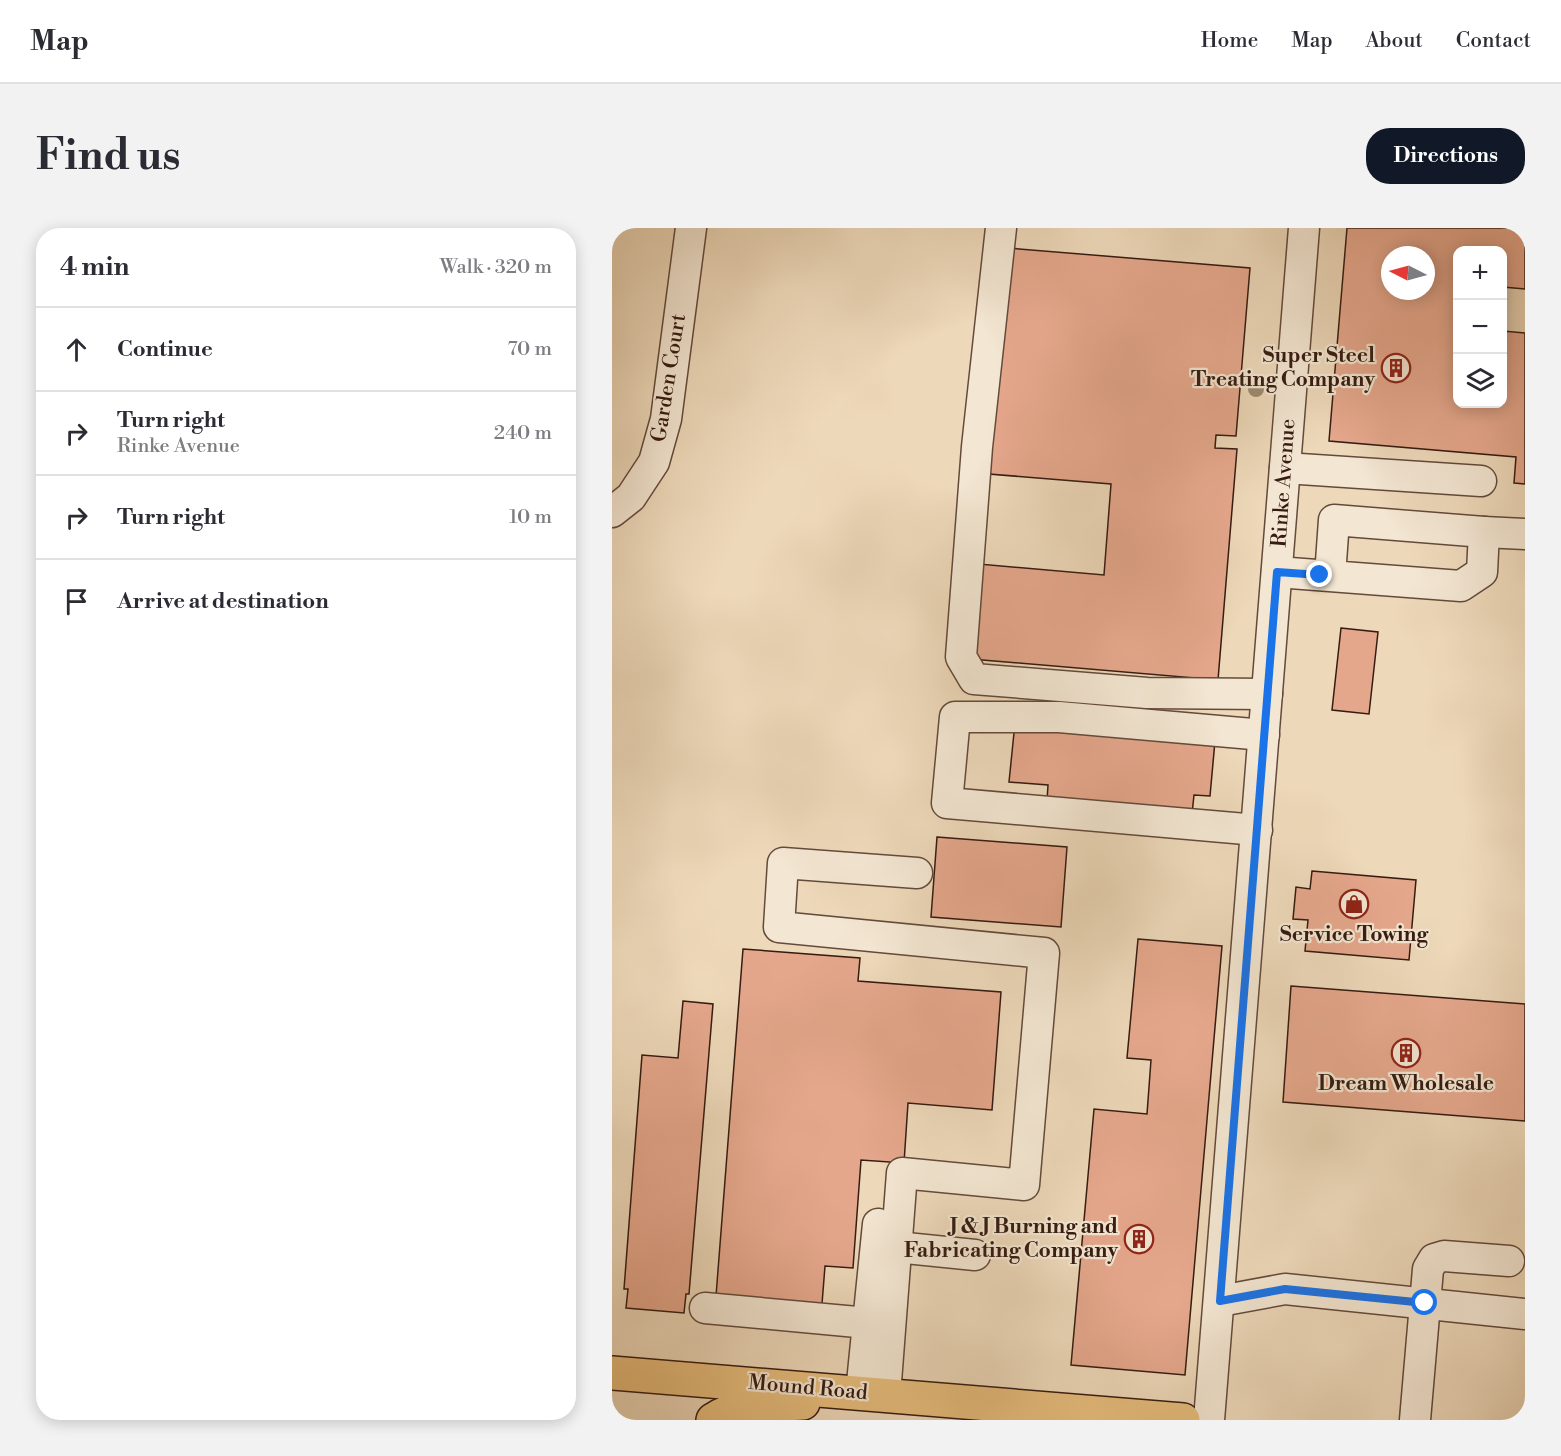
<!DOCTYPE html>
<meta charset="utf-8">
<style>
:root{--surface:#fff;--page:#f2f2f3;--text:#2b2b33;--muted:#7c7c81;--line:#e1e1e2;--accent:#111827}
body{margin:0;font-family:"Libre Bodoni",serif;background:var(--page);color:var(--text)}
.controls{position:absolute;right:18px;top:18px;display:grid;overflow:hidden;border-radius:12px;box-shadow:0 3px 15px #0003}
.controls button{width:54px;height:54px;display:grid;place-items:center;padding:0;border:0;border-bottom:2px solid var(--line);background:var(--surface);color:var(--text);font:30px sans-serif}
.compass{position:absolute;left:769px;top:18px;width:54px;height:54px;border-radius:50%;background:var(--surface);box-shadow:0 3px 15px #0003;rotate:276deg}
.stop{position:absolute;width:18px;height:18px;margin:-14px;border:4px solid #1a73e8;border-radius:50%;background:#fff}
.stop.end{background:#1a73e8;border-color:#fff;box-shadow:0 2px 6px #0008}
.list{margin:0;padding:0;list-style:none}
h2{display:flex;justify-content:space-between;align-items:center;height:78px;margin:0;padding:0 24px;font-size:26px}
h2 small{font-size:20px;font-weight:400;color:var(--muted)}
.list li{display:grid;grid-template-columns:39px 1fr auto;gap:18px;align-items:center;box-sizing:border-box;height:84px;padding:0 24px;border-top:2px solid var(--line)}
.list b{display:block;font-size:22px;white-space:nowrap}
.list p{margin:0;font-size:20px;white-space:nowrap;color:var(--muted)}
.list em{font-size:20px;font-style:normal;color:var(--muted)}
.icon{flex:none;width:33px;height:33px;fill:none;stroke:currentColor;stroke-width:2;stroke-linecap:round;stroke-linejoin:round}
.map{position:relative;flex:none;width:913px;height:1192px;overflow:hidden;border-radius:24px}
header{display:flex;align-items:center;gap:36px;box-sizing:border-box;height:84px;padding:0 30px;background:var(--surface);border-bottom:2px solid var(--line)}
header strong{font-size:28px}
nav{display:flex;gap:33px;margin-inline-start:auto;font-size:21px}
.intro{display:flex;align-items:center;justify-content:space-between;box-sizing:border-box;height:144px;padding:0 36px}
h1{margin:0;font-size:42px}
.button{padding:15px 27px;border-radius:24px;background:var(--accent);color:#fff;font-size:21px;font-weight:700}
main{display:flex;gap:36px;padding:0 36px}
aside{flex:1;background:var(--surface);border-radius:24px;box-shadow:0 3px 15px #0003}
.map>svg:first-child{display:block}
.building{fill:#e5a78c;stroke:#351b11;stroke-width:1.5;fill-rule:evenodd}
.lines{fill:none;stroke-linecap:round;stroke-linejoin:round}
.minor-casing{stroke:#634a3b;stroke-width:33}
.major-casing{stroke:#351b11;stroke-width:36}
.minor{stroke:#f3e6d2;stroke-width:30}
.major{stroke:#e6bc7c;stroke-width:33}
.tree{fill:#9e8b71}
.route{stroke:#1a73e8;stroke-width:8}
.labels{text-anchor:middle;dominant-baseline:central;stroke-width:4.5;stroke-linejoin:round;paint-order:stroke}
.poi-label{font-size:21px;font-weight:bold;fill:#351b11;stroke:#f3e6d2;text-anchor:end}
.street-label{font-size:21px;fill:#351b11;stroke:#f3e6d2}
</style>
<header>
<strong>Map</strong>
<nav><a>Home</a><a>Map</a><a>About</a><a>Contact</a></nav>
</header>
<div class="intro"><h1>Find us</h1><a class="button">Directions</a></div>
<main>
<aside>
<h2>4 min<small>Walk · 320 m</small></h2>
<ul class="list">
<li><svg class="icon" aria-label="ahead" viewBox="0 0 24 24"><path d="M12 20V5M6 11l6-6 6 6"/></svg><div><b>Continue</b></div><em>70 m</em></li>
<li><svg class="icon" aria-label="right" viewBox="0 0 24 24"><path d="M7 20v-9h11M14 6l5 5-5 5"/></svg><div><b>Turn right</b><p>Rinke Avenue</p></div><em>240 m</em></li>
<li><svg class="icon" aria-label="right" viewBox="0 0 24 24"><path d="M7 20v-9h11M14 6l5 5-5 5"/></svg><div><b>Turn right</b></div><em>10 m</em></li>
<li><svg class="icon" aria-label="arrive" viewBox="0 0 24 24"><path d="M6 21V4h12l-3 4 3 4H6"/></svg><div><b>Arrive at destination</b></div></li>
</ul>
</aside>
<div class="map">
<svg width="913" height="1192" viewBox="0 0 913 1192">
<rect width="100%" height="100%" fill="#edd8b9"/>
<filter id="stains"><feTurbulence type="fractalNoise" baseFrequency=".00333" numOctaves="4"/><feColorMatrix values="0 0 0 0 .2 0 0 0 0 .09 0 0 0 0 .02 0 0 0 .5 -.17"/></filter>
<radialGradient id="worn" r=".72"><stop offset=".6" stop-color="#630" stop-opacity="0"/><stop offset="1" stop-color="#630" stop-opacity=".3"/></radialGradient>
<g class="building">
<path d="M735,0h178v61l-22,-2v-37h-45v154h45v-73l22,2v151l-11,-1 2,-26 -187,-16zM778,27h36v36h-36z"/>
<path d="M396,20l242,20 -14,168 -20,-1 -1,13 22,1 -19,231 -247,-21 8,-95 125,11 7,-91 -122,-10z"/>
<path d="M729,400l37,4 -9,82 -37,-4z"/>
<path d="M403,495l200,18 -5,55 -16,-1 -2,19 -145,-13 1,-16 -39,-3z"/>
<path d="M325,609l130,10 -6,80 -130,-10z"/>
<path d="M700,643l104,9 -7,80 -104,-9 3,-31 -15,-1 3,-32 14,2z"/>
<path d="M526,711l84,7 -37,429 -114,-10 23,-256 53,5 4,-54 -24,-2z"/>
<path d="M131,721l117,9 -2,23 143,11 -9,118 -84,-7 -4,60 -43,-3 -8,108 -28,-2 -3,38 -106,-8z"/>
<path d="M679,758l234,18v117l-242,-19z"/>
<path d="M71,773l30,3 -24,290h-3l-2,19 -58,-5 2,-19h-4l18,-234 36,3z"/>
</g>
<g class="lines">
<g class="minor-casing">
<g id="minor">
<path d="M389,0l-24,219 -16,210 13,22 173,14 120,1"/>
<path d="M673,240l196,13"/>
<path d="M0,284l19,-15 23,-35 12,-43 25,-191"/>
<path d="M872,304l41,2"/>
<path d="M665,344l184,14 21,-14 2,-40 -150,-12 -4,56"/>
<path d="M645,602l-310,-27 8,-86h104l205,18"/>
<path d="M284,1019l79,8"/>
<path d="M608,1073l65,-12 240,25"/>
<path d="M93,1080l163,15 -7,70"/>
<path d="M256,1095l10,-99"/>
<path d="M273,1167l17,-222 122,12 20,-232 -265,-26 4,-64 134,10"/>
<path d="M597,1192l95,-1192"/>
<path d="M803,1192l13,-151 6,-10 10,-3 65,5"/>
</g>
</g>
<g class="major-casing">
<g id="major">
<path d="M0,1145l571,47"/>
<path d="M101,1192c25,-17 61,-15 90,-17"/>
</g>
</g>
<use href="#minor" class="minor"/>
<use href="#major" class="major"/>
</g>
<circle class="tree" cx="644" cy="161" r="8"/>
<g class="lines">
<path class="route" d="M708,347l-43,-3 -57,729 65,-12 140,14"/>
</g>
<defs>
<g id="building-ring" transform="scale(1.5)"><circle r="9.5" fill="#f3e6d2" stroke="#8f2418" stroke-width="1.5"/><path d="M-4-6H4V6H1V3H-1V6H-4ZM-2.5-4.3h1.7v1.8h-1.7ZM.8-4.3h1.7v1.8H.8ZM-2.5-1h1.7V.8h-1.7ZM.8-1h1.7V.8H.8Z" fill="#8f2418"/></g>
<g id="shop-ring" transform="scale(1.5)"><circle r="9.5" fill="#f3e6d2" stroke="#8f2418" stroke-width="1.5"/><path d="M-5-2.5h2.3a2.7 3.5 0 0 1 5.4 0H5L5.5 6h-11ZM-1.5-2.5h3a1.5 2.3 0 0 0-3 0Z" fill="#8f2418"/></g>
</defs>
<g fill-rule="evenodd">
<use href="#building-ring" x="784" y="140"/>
<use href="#shop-ring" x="742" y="676"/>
<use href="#building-ring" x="794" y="825"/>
<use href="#building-ring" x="527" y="1011"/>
</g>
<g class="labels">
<g class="poi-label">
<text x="763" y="128">Super Steel<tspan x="763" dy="24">Treating Company</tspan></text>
<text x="742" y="707" text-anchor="middle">Service Towing</text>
<text x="794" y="856" text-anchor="middle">Dream Wholesale</text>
<text x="506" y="999">J &amp; J Burning and<tspan x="506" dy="24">Fabricating Company</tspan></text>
</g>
<g class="street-label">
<text transform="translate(57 150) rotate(-81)">Garden Court</text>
<text transform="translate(672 255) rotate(-86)">Rinke Avenue</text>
<text transform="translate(196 1160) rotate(5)">Mound Road</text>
</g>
</g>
<rect width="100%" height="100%" filter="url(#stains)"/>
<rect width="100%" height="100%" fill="url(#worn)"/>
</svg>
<div class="controls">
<button>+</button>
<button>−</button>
<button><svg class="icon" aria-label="layers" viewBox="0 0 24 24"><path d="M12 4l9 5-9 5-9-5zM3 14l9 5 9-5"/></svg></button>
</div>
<svg class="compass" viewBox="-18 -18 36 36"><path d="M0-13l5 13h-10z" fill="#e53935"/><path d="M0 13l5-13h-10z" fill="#7c7c81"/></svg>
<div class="stop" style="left:813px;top:1075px"></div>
<div class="stop end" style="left:708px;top:347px"></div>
</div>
</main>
